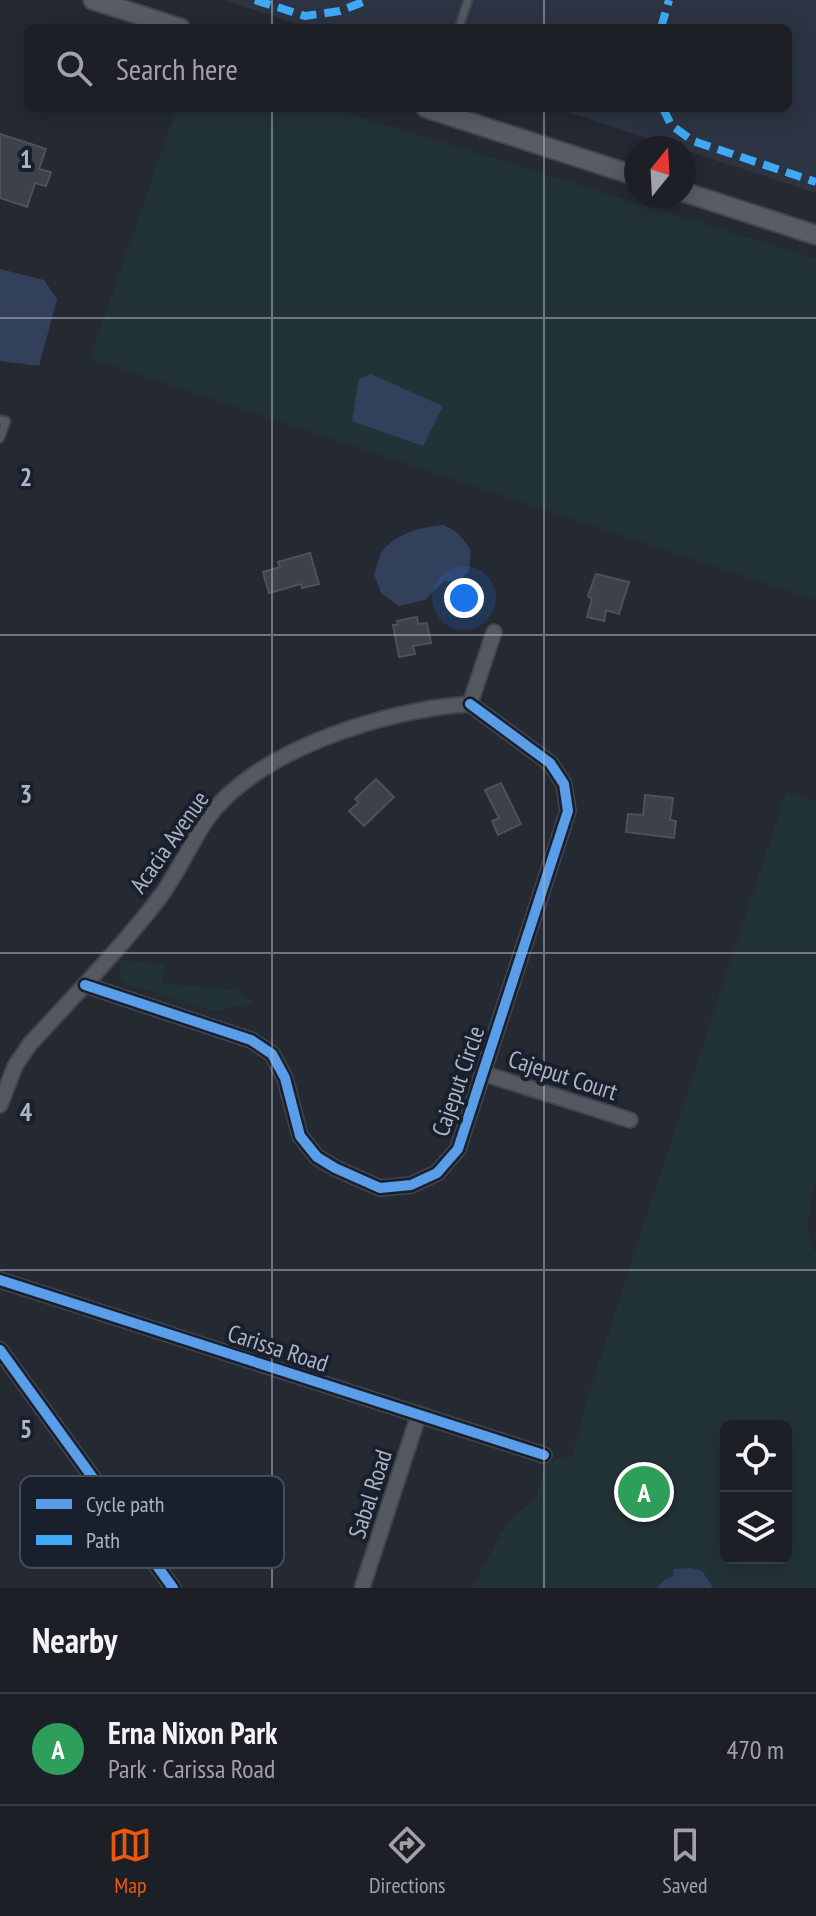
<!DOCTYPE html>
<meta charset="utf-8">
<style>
:root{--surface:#1c1f26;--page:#25272e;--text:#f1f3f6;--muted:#a0a2a7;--line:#3a3d43;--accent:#ea580c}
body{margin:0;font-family:"PT Sans Narrow",sans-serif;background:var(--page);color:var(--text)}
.controls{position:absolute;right:24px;bottom:24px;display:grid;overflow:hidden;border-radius:12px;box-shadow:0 4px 20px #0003}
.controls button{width:72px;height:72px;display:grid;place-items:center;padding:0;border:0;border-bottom:2px solid var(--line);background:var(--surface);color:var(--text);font:40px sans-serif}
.compass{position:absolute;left:624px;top:136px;width:72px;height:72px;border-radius:50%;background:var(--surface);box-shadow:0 4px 20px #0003;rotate:18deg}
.you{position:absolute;left:464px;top:598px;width:28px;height:28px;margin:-20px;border:6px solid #fff;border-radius:50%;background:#1a73e8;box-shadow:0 0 0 12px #1a73e833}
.badge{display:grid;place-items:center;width:52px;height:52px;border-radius:50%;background:var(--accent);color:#fff;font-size:26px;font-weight:700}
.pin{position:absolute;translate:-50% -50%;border:4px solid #fff;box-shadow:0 2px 8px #0006}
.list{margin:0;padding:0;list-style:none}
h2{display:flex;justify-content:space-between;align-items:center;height:104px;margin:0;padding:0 32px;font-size:34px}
h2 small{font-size:26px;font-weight:400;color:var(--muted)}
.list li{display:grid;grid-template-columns:52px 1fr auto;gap:24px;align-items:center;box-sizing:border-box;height:112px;padding:0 32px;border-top:2px solid var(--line)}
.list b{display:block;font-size:30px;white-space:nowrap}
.list p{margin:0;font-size:26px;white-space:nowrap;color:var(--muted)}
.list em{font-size:26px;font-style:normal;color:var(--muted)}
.icon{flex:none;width:44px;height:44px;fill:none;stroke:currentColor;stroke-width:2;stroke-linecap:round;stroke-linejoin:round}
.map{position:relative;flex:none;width:816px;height:1588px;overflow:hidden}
.search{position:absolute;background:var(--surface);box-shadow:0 4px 20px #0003;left:24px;right:24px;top:24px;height:88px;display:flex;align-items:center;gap:20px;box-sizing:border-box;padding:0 28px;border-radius:12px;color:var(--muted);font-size:30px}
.sheet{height:216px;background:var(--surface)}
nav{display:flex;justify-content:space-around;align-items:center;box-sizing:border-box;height:112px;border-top:2px solid var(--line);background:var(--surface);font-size:22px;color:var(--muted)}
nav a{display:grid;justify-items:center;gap:4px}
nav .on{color:var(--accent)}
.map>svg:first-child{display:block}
.airport{fill:#2c3342}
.green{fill:#223337;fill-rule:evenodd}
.water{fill:#32405b}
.building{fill:#3d4149;stroke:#4c515a;stroke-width:2}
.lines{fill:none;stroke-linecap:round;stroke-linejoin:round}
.lane-casing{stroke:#41444b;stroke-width:11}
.street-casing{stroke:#41444b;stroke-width:18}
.secondary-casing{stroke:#41444b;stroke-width:22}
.lane{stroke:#545860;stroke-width:7}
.street{stroke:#545860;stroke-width:14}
.secondary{stroke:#585c66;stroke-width:18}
.quiet{stroke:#3fa9f5;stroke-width:8;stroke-dasharray:16 8;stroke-linecap:butt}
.cycleway-casing{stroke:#191f2c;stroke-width:15}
.cycleway{stroke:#5a9eea;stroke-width:10}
.grid{fill:none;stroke:#adb4c5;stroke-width:2;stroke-opacity:0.55}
.labels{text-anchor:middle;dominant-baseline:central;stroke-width:8;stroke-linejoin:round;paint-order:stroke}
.street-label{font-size:24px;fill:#adb4c5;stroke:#191f2c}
.key{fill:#191f2c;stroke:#454c5a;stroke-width:2}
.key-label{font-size:22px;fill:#adb4c5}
.grid-label{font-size:26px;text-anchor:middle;font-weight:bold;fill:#adb4c5;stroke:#191f2c;stroke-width:8;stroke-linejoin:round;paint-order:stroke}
</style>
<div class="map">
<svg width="816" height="1588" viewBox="0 0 816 1588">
<rect width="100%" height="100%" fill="#252932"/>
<path class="airport" d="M224,0h592v193l-261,-85h233v-80h-478z"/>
<g class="green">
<path d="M177,108h155l484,151v341l-726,-242z"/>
<path d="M786,792l30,9v379c-6,18 -14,59 0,72v336h-345l37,-66 29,-25 9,-34 26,-8 24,-84zM726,1426h60v132h-60z"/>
<path d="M119,959l45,6 -1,18 76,8 14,12 -40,8 -91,-29z"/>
</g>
<g class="water">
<path d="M0,269l44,11 13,19 -18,67 -39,-5z"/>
<path d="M371,374l72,32 -20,40 -71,-25 7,-42z"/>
<path d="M444,525l14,8 13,17 -2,21 -10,10h-15l-19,19 -26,6 -18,-13 -7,-19c3,-7 5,-19 10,-25 13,-16 41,-23 60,-24z"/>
<path d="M691,1568l11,3 11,17h-56l8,-9 8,-2 1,-8z"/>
</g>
<g class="building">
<path d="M0,134l46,15 -7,20 12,3 -5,14 -11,-3 -8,24 -27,-9z"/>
<path d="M310,553l9,31 -17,4 -1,-4 -32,9 -6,-21 17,-5 -2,-5z"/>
<path d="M596,574l33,8 -10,32 -13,-4 -2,11 -17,-4 5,-18 -4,-3z"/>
<path d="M417,617l1,7 9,-1 4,20 -18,3 2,8 -16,3 -6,-32h5l-1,-4z"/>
<path d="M376,779l18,18 -30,29 -15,-15 10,-9 -4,-3z"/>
<path d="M501,783l20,41 -23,11 -6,-14 7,-3 -14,-28z"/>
<path d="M645,795l28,3 -3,22 6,1 -2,17 -48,-6 2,-18 15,1z"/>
</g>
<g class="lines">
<g class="lane-casing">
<g id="lane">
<path d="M459,28l9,-28"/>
<path d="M0,420l6,1 -6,17"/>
</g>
</g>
<g class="street-casing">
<g id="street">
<path d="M85,985l166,55 21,14 13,24 15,58 17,21 18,11 45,20 31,-3 26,-12 21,-24 110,-338 -4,-27 -14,-21 -80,-59"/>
<path d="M482,1073l148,47"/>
<path d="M0,1105l15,-39 15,-22c44,-48 90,-95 130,-147 18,-24 30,-53 47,-78 50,-70 181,-110 263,-115l24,-72"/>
<path d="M0,1280l544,175"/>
<path d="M0,1350l173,238"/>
<path d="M362,1588l57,-174"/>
</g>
</g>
<g class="secondary-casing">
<g id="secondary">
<path d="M93,0l87,28"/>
<path d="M426,108l210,68"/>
<path d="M684,192l132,43"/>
</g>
</g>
<use href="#lane" class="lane"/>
<use href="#street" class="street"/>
<use href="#secondary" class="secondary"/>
<g class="quiet">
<path d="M255,0l50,16 35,-5 28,-11"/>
<path d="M661,28l8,-28"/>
<path d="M663,108l8,17 22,16 123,41"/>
</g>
<g class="cycleway-casing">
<g id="cycleway">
<path d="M85,985l166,55 21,14 13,24 15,58 17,21 18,11 45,20 31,-3 26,-12 21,-24 110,-338 -4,-27 -14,-21 -80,-59"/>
<path d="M0,1280l544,175"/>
<path d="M0,1350l173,238"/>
</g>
</g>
<use href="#cycleway" class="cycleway"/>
</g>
<path class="grid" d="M272,0v28M544,0v28M272,108v1480M544,108v1480M0,318h816M0,635h816M0,953h816M0,1270h816"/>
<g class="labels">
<g class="street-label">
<text transform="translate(169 842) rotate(-55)">Acacia Avenue</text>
<text transform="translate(563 1075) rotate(18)">Cajeput Court</text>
<text transform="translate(458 1081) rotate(-71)">Cajeput Circle</text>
<text transform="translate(278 1348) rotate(18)">Carissa Road</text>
<text transform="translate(370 1494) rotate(-72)">Sabal Road</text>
</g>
</g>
<rect x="20" y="1476" width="264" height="92" rx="12" class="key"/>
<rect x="36" y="1499" width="36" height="10" fill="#5a9eea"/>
<rect x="36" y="1535" width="36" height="10" fill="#3fa9f5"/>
<g class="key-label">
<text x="86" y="1512">Cycle path</text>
<text x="86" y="1548">Path</text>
</g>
<g class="grid-label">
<text x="26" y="168">1</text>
<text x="26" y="486">2</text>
<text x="26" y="803">3</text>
<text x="26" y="1121">4</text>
<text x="26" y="1438">5</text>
</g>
</svg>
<div class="controls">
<button><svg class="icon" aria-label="locate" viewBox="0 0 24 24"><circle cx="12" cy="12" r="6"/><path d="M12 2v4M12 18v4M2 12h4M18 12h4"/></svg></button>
<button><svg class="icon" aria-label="layers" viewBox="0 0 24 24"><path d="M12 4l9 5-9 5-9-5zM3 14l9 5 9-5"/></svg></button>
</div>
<svg class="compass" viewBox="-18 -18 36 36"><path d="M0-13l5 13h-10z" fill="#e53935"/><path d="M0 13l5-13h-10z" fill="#a0a2a7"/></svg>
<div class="you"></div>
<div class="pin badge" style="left:644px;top:1492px;background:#2e9e5b">A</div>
<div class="search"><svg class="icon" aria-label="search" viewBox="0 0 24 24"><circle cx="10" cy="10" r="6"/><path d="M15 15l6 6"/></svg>Search here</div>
</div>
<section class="sheet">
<h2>Nearby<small></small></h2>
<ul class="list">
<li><span class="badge" style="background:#2e9e5b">A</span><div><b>Erna Nixon Park</b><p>Park · Carissa Road</p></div><em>470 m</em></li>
</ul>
</section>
<nav>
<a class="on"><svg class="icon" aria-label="map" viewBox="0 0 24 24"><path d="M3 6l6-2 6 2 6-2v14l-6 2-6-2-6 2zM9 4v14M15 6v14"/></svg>Map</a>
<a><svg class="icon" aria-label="directions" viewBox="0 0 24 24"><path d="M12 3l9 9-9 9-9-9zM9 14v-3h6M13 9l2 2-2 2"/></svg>Directions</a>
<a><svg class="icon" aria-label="saved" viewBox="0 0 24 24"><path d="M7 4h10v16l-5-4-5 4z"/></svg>Saved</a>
</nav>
